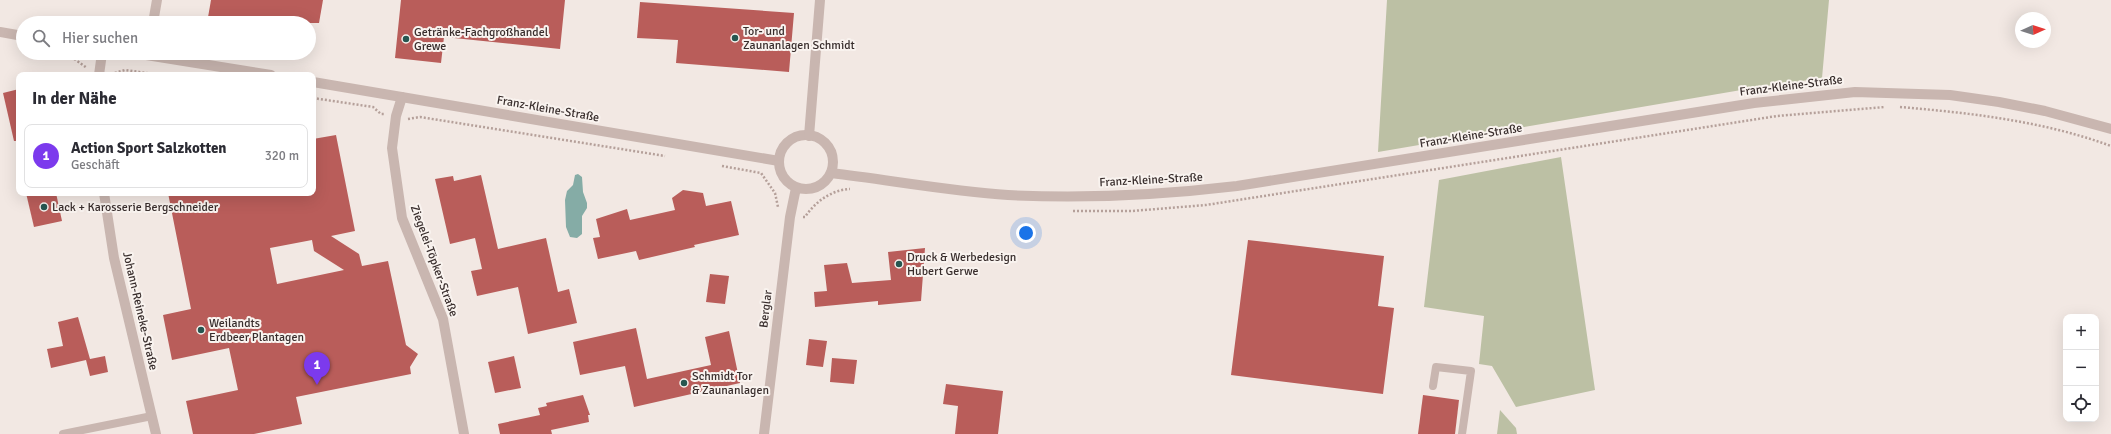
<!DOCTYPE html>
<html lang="de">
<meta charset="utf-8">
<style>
:root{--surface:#fff;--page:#f7f7f7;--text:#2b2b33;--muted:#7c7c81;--line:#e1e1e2;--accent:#7c3aed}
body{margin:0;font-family:Signika,sans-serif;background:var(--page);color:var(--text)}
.controls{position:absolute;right:12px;bottom:12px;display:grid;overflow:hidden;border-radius:8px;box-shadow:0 4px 16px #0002}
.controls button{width:36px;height:36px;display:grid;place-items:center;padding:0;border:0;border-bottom:1px solid var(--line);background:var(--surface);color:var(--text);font:20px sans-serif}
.compass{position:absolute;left:2015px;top:12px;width:36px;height:36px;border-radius:50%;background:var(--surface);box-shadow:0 4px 16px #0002;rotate:87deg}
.you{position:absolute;left:1026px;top:233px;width:14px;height:14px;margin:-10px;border:3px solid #fff;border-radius:50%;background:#1a73e8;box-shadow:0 0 0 6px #1a73e833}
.badge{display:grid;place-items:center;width:26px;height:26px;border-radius:50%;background:var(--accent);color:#fff;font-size:13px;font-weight:700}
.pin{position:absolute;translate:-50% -33px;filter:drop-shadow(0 1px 2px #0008)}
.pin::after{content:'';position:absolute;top:21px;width:14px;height:12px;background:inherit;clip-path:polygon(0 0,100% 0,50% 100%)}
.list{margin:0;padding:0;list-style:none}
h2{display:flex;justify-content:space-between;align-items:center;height:52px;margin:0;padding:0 16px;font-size:17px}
h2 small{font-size:13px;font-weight:400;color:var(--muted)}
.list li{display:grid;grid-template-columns:26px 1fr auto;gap:12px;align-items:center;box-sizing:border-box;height:64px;margin:0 8px 8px;padding:0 8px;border:1px solid var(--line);border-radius:8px}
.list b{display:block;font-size:15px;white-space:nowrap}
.list p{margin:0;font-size:13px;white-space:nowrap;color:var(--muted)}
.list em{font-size:13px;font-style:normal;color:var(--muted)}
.icon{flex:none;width:22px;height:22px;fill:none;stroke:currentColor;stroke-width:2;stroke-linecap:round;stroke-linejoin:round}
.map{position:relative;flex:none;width:2111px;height:434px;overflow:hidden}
.search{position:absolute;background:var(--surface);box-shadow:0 4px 16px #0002;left:16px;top:16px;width:300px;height:44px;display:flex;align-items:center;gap:10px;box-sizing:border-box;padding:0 14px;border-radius:22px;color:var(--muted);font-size:15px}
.panel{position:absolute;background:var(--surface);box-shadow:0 4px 16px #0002;left:16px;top:72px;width:300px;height:124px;border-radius:8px}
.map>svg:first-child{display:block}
.green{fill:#bcc0a4}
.water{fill:#85aca6}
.building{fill:#b95d5a;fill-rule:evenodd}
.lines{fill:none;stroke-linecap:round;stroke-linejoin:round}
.path{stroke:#b5a09a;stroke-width:2.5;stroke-dasharray:2 2;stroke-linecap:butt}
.service{stroke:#c9b6b0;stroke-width:8}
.minor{stroke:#c9b6b0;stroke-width:10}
.poi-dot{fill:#265650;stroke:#f9f3ef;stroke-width:1.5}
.labels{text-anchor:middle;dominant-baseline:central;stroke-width:4;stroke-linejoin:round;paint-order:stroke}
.poi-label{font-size:12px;fill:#392e2d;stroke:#f9f3ef;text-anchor:start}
.street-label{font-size:12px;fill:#392e2d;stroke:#f9f3ef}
</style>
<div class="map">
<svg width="2111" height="434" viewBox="0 0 2111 434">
<rect width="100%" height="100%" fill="#f2e8e3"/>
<g class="green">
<path d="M1387,0h442l-7,78 -69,10 -375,64z"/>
<path d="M1561,157l34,233 -79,17 -24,-41 -13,-2 5,-48 -60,-9 15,-127z"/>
<path d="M1500,410l16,18 1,6h-20z"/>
</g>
<path class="water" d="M578,174l4,3 1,15 4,11v5l-5,8v18l-5,4 -7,-1 -4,-10 -1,-27 2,-9 6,-6 2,-10z"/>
<g class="building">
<path d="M211,0h112l-4,23h-112z"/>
<path d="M401,0h164l-5,49 -116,-12 -3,26 -46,-5z"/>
<path d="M640,2l154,11 -5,59 -113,-9 2,-23 -41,-2z"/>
<path d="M19,89v52h-5l-11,-48z"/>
<path d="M336,135l19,96 -24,5 28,18 3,12 26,-5 18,84 12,9 -8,13 1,7 -115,23 6,27 -48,10h-61l-7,-33 52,-11 -9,-42 -57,12 -9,-45 28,-6 -23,-116h145v-54zM312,240l2,11 30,19 -67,14 -7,-36z"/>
<path d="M481,175l17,74 48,-11 12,54 11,-3 8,34 -49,11 -10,-47 -41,9 -6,-25 11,-2 -7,-31 -25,6 -15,-65 18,-3 1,5z"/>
<path d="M683,190l20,3 3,13 25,-5 8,34 -45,10 1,2 -56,13 -3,-9 -38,8 -5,-21 7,-1 -4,-18 31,-10 3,11 45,-10 -3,-12z"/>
<path d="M26,193h30l6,28 -28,6z"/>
<path d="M1248,240l136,16 -6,50 16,2 -11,86 -152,-19z"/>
<path d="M925,248l-4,53 -43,4v-4l-63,6 -1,-15 13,-1 -3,-26 23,-2 5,20 39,-3 -3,-28z"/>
<path d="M710,274l19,2 -4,28 -19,-2z"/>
<path d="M78,317l12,42 15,-3 3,16 -18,4 -4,-16 -35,8 -4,-19 16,-3 -5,-24z"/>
<path d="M636,328l11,51 64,-14 -6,-28 24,-6 11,52 -106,24 -9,-41 -45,9 -7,-33z"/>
<path d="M809,339l18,2 -4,26 -17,-2z"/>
<path d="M514,356l7,32 -26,5 -7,-31z"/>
<path d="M832,358l25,2 -3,24 -24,-2z"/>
<path d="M946,384l57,7 -5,43h-43l3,-28 -15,-2z"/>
<path d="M583,395l7,20h-2l1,7 -38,8 1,4h-52l-2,-10 42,-9 -2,-7 9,-2 -1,-3z"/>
<path d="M1423,395l36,5 -4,34h-37z"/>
</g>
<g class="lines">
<g class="path">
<path d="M43,53l30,5 14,10"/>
<path d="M111,74l14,-4 36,5"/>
<path d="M313,98l60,9 8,7h4"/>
<path d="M1900,107c71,6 143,14 211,39"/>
<path d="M408,119l12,-2 245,39"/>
<path d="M722,166l39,7 14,20 3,14"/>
<path d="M1073,211h59l74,-6 571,-89 108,-9"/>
<path d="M803,217h2c10,-15 26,-27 45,-28"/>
</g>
<g class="service">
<path d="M1433,386l3,-19 35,4 -9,63"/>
<path d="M63,434l89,-18"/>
</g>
<g class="minor">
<path d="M153,23l4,-23"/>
<path d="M0,32l23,4"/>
<path d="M134,53l137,22"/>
<path d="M99,75l3,-22"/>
<path d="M313,82l466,79"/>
<path d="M402,97l-6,19 -4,32 10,70 41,101 21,115"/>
<circle cx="806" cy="162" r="27"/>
<path d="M809,136l11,-136"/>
<path d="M831,173c59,7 118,18 177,22 77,4 153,0 229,-9l517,-83 101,-11 95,3 49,7 46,9 66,18"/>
<path d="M104,193l10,65 42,176"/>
<path d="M764,434l26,-217 6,-29"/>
</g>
</g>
<g class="poi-dot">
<circle cx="735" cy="38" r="4"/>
<circle cx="406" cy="39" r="4"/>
<circle cx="44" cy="207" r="4"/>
<circle cx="899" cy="264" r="4"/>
<circle cx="201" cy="330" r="4"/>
<circle cx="684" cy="383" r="4"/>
</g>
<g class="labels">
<g class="poi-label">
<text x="743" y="31">Tor- und<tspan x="743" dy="14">Zaunanlagen Schmidt</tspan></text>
<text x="414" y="32">Getränke-Fachgroßhandel<tspan x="414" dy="14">Grewe</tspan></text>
<text x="52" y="207">Lack + Karosserie Bergschneider</text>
<text x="907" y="257">Druck &amp; Werbedesign<tspan x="907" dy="14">Hubert Gerwe</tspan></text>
<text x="209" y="323">Weilandts<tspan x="209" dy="14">Erdbeer Plantagen</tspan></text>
<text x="692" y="376">Schmidt Tor<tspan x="692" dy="14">&amp; Zaunanlagen</tspan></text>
</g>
<g class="street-label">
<text transform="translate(1791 86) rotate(-7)">Franz-Kleine-Straße</text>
<text transform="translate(548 109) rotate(10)">Franz-Kleine-Straße</text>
<text transform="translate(1471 136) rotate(-9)">Franz-Kleine-Straße</text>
<text transform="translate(1151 180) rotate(-3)">Franz-Kleine-Straße</text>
<text transform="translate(434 261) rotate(70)">Ziegelei-Töpker-Straße</text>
<text transform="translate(766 309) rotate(-83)">Berglar</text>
<text transform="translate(140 311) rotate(77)">Johann-Reineke-Straße</text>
</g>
</g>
</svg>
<div class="controls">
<button>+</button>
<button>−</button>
<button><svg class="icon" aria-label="locate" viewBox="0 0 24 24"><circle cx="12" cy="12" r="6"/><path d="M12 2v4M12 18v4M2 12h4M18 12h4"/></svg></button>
</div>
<svg class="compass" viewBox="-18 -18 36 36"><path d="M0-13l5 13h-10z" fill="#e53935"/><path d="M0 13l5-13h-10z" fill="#7c7c81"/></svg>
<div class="you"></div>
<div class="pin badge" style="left:317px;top:385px">1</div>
<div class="search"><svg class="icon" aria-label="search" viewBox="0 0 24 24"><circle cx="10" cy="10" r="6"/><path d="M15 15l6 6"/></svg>Hier suchen</div>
<section class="panel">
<h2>In der Nähe<small></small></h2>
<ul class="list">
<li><span class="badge">1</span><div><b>Action Sport Salzkotten</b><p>Geschäft</p></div><em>320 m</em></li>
</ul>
</section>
</div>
